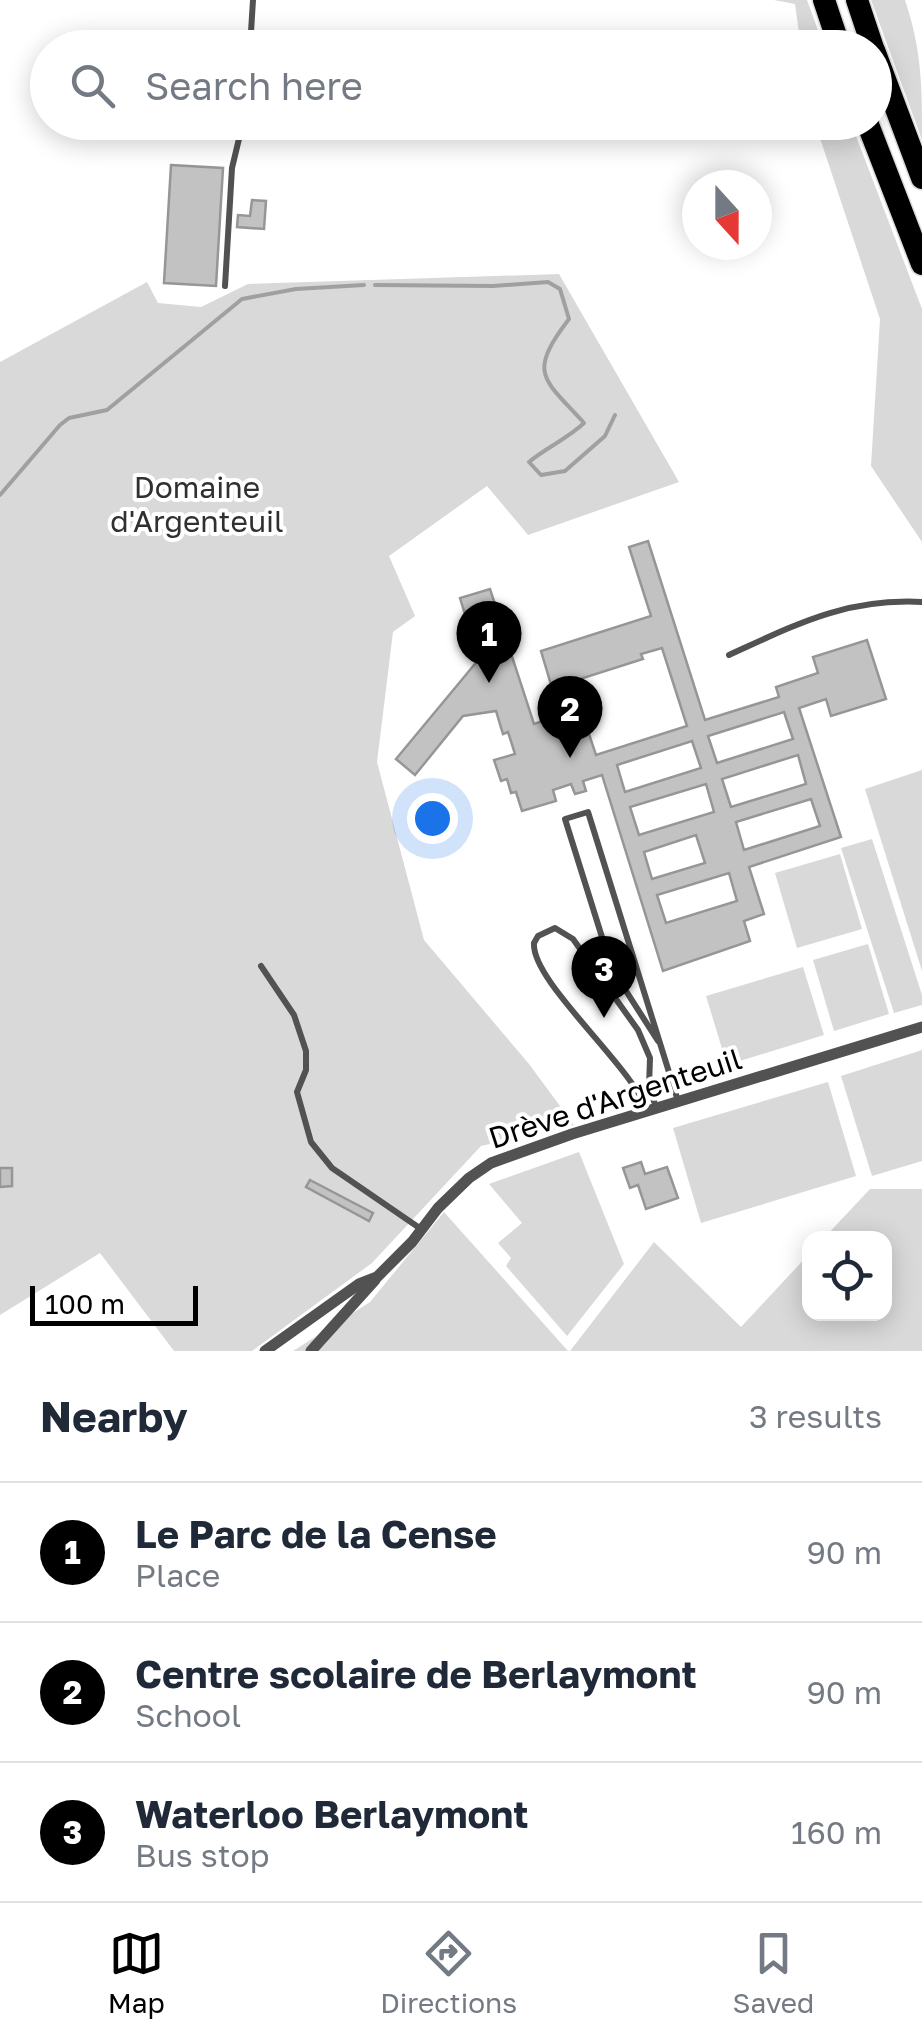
<!DOCTYPE html>
<meta charset="utf-8">
<style>
:root{--surface:#fff;--page:#f2f2f3;--text:#1f2937;--muted:#747a83;--line:#e0e1e3;--accent:#000}
body{margin:0;font-family:"Golos Text",sans-serif;background:var(--page);color:var(--text)}
.controls{position:absolute;right:30px;bottom:30px;display:grid;overflow:hidden;border-radius:20px;box-shadow:0 5px 25px #0003}
.controls button{width:90px;height:90px;display:grid;place-items:center;padding:0;border:0;border-bottom:2px solid var(--line);background:var(--surface);color:var(--text);font:50px sans-serif}
.compass{position:absolute;left:682px;top:170px;width:90px;height:90px;border-radius:50%;background:var(--surface);box-shadow:0 5px 25px #0003;rotate:159deg}
.scale{position:absolute;left:30px;bottom:25px;width:168px;box-sizing:border-box;padding-left:10px;border:5px solid #000;border-top:0;font-size:28px;line-height:35px;white-space:nowrap;color:#000;-webkit-text-stroke:8px #fff;paint-order:stroke}
.you{position:absolute;left:432px;top:818px;width:35px;height:35px;margin:-25px;border:8px solid #fff;border-radius:50%;background:#1a73e8;box-shadow:0 0 0 15px #1a73e833}
.badge{display:grid;place-items:center;width:65px;height:65px;border-radius:50%;background:var(--accent);color:#fff;font-size:32px;font-weight:700}
.pin{position:absolute;translate:-50% -82px;filter:drop-shadow(0 2px 5px #0008)}
.pin::after{content:'';position:absolute;top:52px;width:35px;height:30px;background:inherit;clip-path:polygon(0 0,100% 0,50% 100%)}
.list{margin:0;padding:0;list-style:none}
h2{display:flex;justify-content:space-between;align-items:center;height:130px;margin:0;padding:0 40px;font-size:42px}
h2 small{font-size:32px;font-weight:400;color:var(--muted)}
.list li{display:grid;grid-template-columns:65px 1fr auto;gap:30px;align-items:center;box-sizing:border-box;height:140px;padding:0 40px;border-top:2px solid var(--line)}
.list b{display:block;font-size:38px;white-space:nowrap}
.list p{margin:0;font-size:32px;white-space:nowrap;color:var(--muted)}
.list em{font-size:32px;font-style:normal;color:var(--muted)}
.icon{flex:none;width:55px;height:55px;fill:none;stroke:currentColor;stroke-width:2;stroke-linecap:round;stroke-linejoin:round}
.map{position:relative;flex:none;width:922px;height:1351px;overflow:hidden}
.search{position:absolute;background:var(--surface);box-shadow:0 5px 25px #0003;left:30px;right:30px;top:30px;height:110px;display:flex;align-items:center;gap:25px;box-sizing:border-box;padding:0 35px;border-radius:55px;color:var(--muted);font-size:38px}
.sheet{height:550px;background:var(--surface)}
nav{display:flex;justify-content:space-around;align-items:center;box-sizing:border-box;height:140px;border-top:2px solid var(--line);background:var(--surface);font-size:28px;color:var(--muted)}
nav a{display:grid;justify-items:center;gap:5px}
nav .on{color:var(--accent)}
.map>svg:first-child{display:block}
.green{fill:#d9d9d9}
.lines{fill:none;stroke-linecap:round;stroke-linejoin:round}
.stream{stroke:#a0a0a0;stroke-width:4}
.building{fill:#c2c2c2;stroke:#969696;stroke-width:2.5;fill-rule:evenodd}
.highway-casing{stroke:#dbdbdb;stroke-width:25}
.lane{stroke:#525252;stroke-width:6}
.street{stroke:#525252;stroke-width:11}
.highway{stroke:#000;stroke-width:22}
.labels{text-anchor:middle;dominant-baseline:central;stroke-width:8;stroke-linejoin:round;paint-order:stroke}
.park-label{font-size:30px;fill:#303030;stroke:#fff}
.street-label{font-size:30px;fill:#000;stroke:#fff}
</style>
<div class="map">
<svg width="922" height="1351" viewBox="0 0 922 1351">
<rect width="100%" height="100%" fill="#fff"/>
<g class="green">
<path d="M774,0h33l17,47h-23l-6,-43z"/>
<path d="M871,0h34c17,51 17,87 17,140z"/>
<path d="M815,123h36l71,186v233l-51,-76 9,-147z"/>
<path d="M559,274l120,208 -151,53 -41,-49 -98,70 26,60 -22,16 -16,130 47,178 105,124 45,61 -93,21 -109,117 -120,88h-78l-74,-98 -100,62v-953l147,-80 11,21 43,4 47,-23z"/>
<path d="M922,770v201l-57,-182z"/>
<path d="M872,839l50,156v10l-28,8 -53,-165z"/>
<path d="M840,854l22,75 -65,19 -22,-75z"/>
<path d="M868,944l21,70 -55,17 -21,-71z"/>
<path d="M803,967l21,68 -97,30 -21,-69z"/>
<path d="M922,1050v111l-50,15 -31,-100z"/>
<path d="M828,1082l28,94 -155,47 -28,-95z"/>
<path d="M579,1152l45,112 -57,72 -61,-70 5,-8 -13,-15 24,-20 -33,-39z"/>
<path d="M870,1189h52v162h-352l84,-109 87,85 68,-73 1,60h74v-76h-60z"/>
<path d="M444,1212l124,139h-275l77,-49z"/>
</g>
<g class="lines">
<g class="stream">
<path d="M375,285l118,1 55,-4 12,7 9,30c-42,55 -26,59 15,104 -17,16 -37,24 -55,39l12,13 24,-4 40,-35 10,-21"/>
<path d="M0,495l60,-70 9,-7 38,-8 135,-111 54,-10 68,-4"/>
</g>
</g>
<g class="building">
<path d="M171,165l52,3 -7,118 -52,-3z"/>
<path d="M252,200l14,1 -2,28 -27,-2 1,-12 12,1z"/>
<path d="M648,541l57,179 74,-23 -3,-10 42,-14 -5,-16 54,-17 19,59 -55,17 -5,-17 -27,9 42,129 -92,30 15,47 -20,7 6,20 -87,30 -61,-196 -19,6 3,10 -11,3 -4,-10 -18,6 3,11 -34,10 -6,-19 -5,1 -4,-14 -6,2 -7,-21 21,-6 -7,-22 -5,2 -7,-23 -33,5 -48,59 -19,-16 83,-100 -19,-61 30,-9 44,135 18,-6 -2,-6 10,-2 9,27 19,-6 8,24 91,-29 -25,-78 -21,6 2,5 -91,29 -11,-37 110,-35 -22,-69zM784,712l9,27 -76,24 -9,-27zM692,741l9,27 -76,24 -8,-27zM798,755l8,29 -75,23 -9,-28zM706,784l8,28 -75,23 -9,-28zM811,799l9,27 -76,24 -8,-28zM696,835l9,28 -53,16 -8,-27zM729,873l8,28 -71,22 -9,-28z"/>
<path d="M641,1162l4,12 22,-7 11,31 -32,11 -8,-24 -8,3 -7,-20z"/>
<path d="M0,1168h12v18l-12,1z"/>
<path d="M310,1180l63,33 -4,8 -63,-34z"/>
</g>
<g class="lines">
<g class="highway-casing">
<g id="highway">
<path d="M824,0l16,48"/>
<path d="M857,0l16,48"/>
<path d="M874,50l48,128"/>
<path d="M867,122l55,142"/>
</g>
</g>
<g class="lane">
<path d="M250,48l3,-48"/>
<path d="M225,286l7,-118 11,-46"/>
<path d="M729,655c68,-31 117,-57 193,-53"/>
<path d="M610,960l9,-10 12,3"/>
<path d="M261,966l33,49 12,36v19l-9,22 14,50 21,26 89,61"/>
<path d="M658,1041l-46,-72 -47,-150 23,-7 90,289"/>
<path d="M647,1110c-16,-45 -116,-129 -113,-167l4,-7 17,-8 18,11 65,91 12,28 -1,29 7,20"/>
</g>
<g class="street">
<path d="M265,1351l94,-67 18,-7 35,-35 26,-34 31,-30 22,-15 81,-29 350,-107"/>
<path d="M311,1351l64,-71"/>
</g>
<use href="#highway" class="highway"/>
</g>
<g class="labels">
<g class="park-label">
<text x="197" y="487">Domaine<tspan x="197" dy="34">d'Argenteuil</tspan></text>
</g>
<g class="street-label">
<text transform="translate(615 1098) rotate(-18)">Drève d'Argenteuil</text>
</g>
</g>
</svg>
<div class="controls">
<button><svg class="icon" aria-label="locate" viewBox="0 0 24 24"><circle cx="12" cy="12" r="6"/><path d="M12 2v4M12 18v4M2 12h4M18 12h4"/></svg></button>
</div>
<svg class="compass" viewBox="-18 -18 36 36"><path d="M0-13l5 13h-10z" fill="#e53935"/><path d="M0 13l5-13h-10z" fill="#747a83"/></svg>
<div class="scale">100 m</div>
<div class="you"></div>
<div class="pin badge" style="left:489px;top:683px">1</div>
<div class="pin badge" style="left:570px;top:758px">2</div>
<div class="pin badge" style="left:604px;top:1018px">3</div>
<div class="search"><svg class="icon" aria-label="search" viewBox="0 0 24 24"><circle cx="10" cy="10" r="6"/><path d="M15 15l6 6"/></svg>Search here</div>
</div>
<section class="sheet">
<h2>Nearby<small>3 results</small></h2>
<ul class="list">
<li><span class="badge">1</span><div><b>Le Parc de la Cense</b><p>Place</p></div><em>90 m</em></li>
<li><span class="badge">2</span><div><b>Centre scolaire de Berlaymont</b><p>School</p></div><em>90 m</em></li>
<li><span class="badge">3</span><div><b>Waterloo Berlaymont</b><p>Bus stop</p></div><em>160 m</em></li>
</ul>
</section>
<nav>
<a class="on"><svg class="icon" aria-label="map" viewBox="0 0 24 24"><path d="M3 6l6-2 6 2 6-2v14l-6 2-6-2-6 2zM9 4v14M15 6v14"/></svg>Map</a>
<a><svg class="icon" aria-label="directions" viewBox="0 0 24 24"><path d="M12 3l9 9-9 9-9-9zM9 14v-3h6M13 9l2 2-2 2"/></svg>Directions</a>
<a><svg class="icon" aria-label="saved" viewBox="0 0 24 24"><path d="M7 4h10v16l-5-4-5 4z"/></svg>Saved</a>
</nav>
